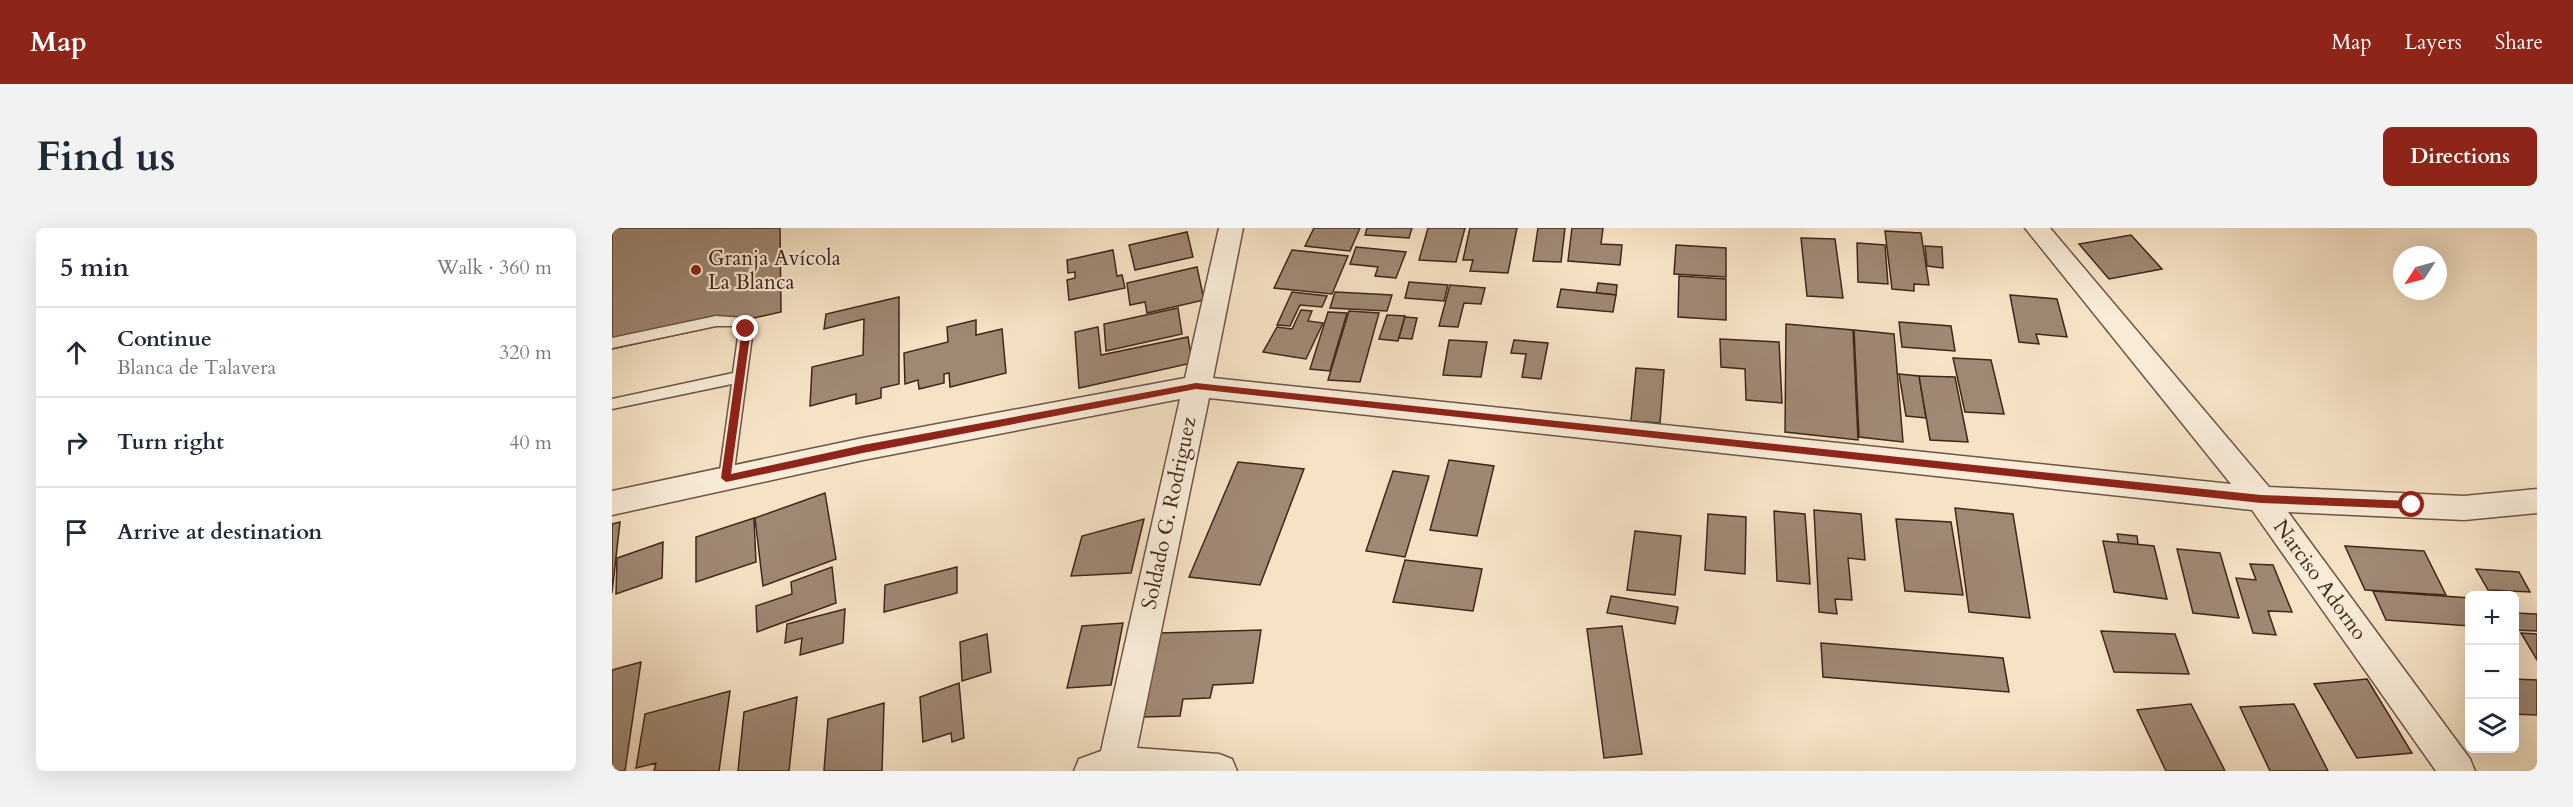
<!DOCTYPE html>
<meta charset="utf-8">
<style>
:root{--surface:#fff;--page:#f2f2f3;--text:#1f2937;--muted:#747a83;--line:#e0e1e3;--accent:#8f2418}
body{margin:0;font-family:Cardo,serif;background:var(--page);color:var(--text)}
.controls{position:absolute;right:18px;bottom:18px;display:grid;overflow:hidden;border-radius:9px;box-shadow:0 6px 24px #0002}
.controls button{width:54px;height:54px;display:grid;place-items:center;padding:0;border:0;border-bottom:2px solid var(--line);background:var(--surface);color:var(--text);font:30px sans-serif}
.compass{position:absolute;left:1781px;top:18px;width:54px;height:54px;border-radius:50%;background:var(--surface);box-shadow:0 6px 24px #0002;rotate:234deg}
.stop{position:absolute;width:18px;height:18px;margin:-14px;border:4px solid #8f2418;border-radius:50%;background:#fff}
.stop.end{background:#8f2418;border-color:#fff;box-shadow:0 2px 6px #0008}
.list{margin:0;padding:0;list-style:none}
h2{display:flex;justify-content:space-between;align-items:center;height:78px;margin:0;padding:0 24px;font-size:26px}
h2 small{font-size:20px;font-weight:400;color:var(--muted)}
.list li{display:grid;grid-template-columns:39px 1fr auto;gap:18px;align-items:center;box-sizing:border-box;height:90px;padding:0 24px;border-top:2px solid var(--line)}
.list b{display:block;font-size:22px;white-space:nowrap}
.list p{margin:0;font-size:20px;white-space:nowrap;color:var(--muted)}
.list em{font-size:20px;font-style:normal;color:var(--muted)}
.icon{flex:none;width:33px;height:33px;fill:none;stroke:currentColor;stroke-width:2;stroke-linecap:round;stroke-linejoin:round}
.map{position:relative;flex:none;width:1925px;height:543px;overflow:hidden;border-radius:9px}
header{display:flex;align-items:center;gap:36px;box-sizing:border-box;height:84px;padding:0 30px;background:var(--accent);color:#fff}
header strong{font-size:28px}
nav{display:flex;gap:33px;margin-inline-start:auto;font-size:21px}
.intro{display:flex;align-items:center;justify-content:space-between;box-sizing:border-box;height:144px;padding:0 36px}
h1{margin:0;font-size:42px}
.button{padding:15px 27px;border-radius:9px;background:var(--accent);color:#fff;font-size:21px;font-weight:700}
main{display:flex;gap:36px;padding:0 36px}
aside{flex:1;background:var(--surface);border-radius:9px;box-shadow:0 6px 24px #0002}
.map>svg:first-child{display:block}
.building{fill:#9f8874;stroke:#41261b;stroke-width:1.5}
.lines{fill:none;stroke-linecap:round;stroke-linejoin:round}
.lane-casing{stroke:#6e5546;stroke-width:3}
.street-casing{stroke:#6e5546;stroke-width:3}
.lane{fill:#f9edda;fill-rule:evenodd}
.street{fill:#f9edda;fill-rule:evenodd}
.route{fill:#8f2418}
.poi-dot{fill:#8f2418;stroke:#f9edda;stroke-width:2}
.labels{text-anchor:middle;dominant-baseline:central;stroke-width:4.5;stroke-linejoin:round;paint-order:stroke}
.poi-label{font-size:21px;fill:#41261b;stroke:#f9edda;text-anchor:start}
.street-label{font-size:21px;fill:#41261b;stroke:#f9edda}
</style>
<header>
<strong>Map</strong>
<nav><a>Map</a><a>Layers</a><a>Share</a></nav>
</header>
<div class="intro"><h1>Find us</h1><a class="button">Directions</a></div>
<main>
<aside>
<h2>5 min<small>Walk · 360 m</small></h2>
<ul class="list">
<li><svg class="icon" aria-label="ahead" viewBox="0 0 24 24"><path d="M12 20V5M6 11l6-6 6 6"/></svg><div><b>Continue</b><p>Blanca de Talavera</p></div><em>320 m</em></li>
<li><svg class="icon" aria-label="right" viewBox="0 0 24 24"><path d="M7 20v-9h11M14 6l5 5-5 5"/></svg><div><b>Turn right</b></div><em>40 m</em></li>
<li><svg class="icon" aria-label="arrive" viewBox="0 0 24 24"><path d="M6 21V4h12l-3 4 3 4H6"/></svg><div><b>Arrive at destination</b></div></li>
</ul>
</aside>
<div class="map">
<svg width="1925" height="543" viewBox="0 0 1925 543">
<rect width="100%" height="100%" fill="#f6e3c6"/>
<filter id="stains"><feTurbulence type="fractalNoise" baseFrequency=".00333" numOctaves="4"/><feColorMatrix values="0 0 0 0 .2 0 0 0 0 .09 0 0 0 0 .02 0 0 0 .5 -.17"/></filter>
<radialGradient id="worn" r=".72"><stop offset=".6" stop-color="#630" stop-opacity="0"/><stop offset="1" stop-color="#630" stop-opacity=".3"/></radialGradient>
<g class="building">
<path d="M0,0h168l1,84 -169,37z"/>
<path d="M702,0h46l-10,23 -45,-5z"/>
<path d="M755,0h45l-3,10 -44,-3z"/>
<path d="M816,0h37l-9,34 -37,-2z"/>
<path d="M858,0h47l-9,45 -38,-2 3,-11h-10z"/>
<path d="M926,0h27l-4,34 -28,-1z"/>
<path d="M960,0h31l-2,16 21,1 -2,20 -52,-4z"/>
<path d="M1273,3l36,2 8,52 -15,-1v7l-22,-2z"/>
<path d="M575,4l6,25 -58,13 -6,-25z"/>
<path d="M1519,7l31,34 -53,10 -30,-35z"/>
<path d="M1189,10l34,1 8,59 -36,-2z"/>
<path d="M1245,15l28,2 3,39 -30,-2z"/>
<path d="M1064,17l50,3v29l-52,-3z"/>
<path d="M1313,18l17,1 1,21 -16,-2z"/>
<path d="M744,19l50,5 -10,26 -21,-2 3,-9 -28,-3z"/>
<path d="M501,22l4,26 5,-1 3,13 -56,12 -2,-20 8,-2v-6l-7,1 -1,-13z"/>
<path d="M680,22l56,6 -16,38 -58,-6z"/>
<path d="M585,39l7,33 -57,13 -2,-11 -15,3 -3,-22z"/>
<path d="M1067,48l47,3v41l-48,-3z"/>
<path d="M797,54l39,3 -4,16 -39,-3z"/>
<path d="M986,55l19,2 -1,10 -20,-2z"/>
<path d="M838,57l35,3 -4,16 -17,-1 -6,24 -19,-1z"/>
<path d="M949,61l55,6 -3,17 -56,-5z"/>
<path d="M680,64l35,4 -5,11 -22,-2 -10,21 -13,-1z"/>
<path d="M723,64l57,3 -5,16 -57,-3z"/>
<path d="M1398,67l47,4 10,38 -31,-3 3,10 -20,-2z"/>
<path d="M287,69v87l-18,4v10l-25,6v-10l-46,12 2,-39 51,-12 1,-36 -40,10 2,-15z"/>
<path d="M566,80l4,26 -76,17 -2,-27z"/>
<path d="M689,82l11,1 -4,10 15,2 -17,36 -43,-7 14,-25 15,2z"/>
<path d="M737,83l30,2 -19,69 -32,-2z"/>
<path d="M716,84l19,1 -17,58 -20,-2z"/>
<path d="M775,87l18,1 -7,25 -19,-2z"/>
<path d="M793,89l12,1 -5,21 -13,-1z"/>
<path d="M364,92v15l26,-6 4,44 -56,14 -1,-14 -5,1v9l-25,6 -1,-9 -13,4 -1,-31 44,-11 -1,-15z"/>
<path d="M1287,94l52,4 4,25 -53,-4z"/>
<path d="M1174,96l67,6 5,110 -73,-8z"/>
<path d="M486,99l3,28 87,-18 4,26 -113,25 -4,-56z"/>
<path d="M1242,102l40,4 9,108 -44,-5z"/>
<path d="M1108,111l59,3 3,61 -36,-3 -1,-31 -24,-2z"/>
<path d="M837,112l38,2 -6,35 -38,-2z"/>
<path d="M902,112l34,3 -7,36 -19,-2 4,-23 -15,-1z"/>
<path d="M1341,130l38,2 13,54 -39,-2z"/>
<path d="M1024,140l28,2 -4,53 -29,-2z"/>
<path d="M1287,146l20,2 7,42 -20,-2z"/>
<path d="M1307,148l36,1 13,65 -38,-2z"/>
<path d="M837,232l45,6 -17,70 -47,-6z"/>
<path d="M626,234l66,7 -44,116 -71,-8z"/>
<path d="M781,243l36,5 -24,81 -39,-6z"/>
<path d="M213,265l11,66 -73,27 -8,-68z"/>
<path d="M1343,280l58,6 17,104 -61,-6z"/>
<path d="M1202,282l47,4 4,46 -17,-2 4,42 -17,-1 2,15 -18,-2z"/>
<path d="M1162,283l31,3 5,70 -33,-3z"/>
<path d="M1096,286l38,3 -1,57 -40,-4z"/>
<path d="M142,290l2,44 -60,20v-45z"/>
<path d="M532,291l-13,54 -60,3 11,-40z"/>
<path d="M1284,291l55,3 12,73 -58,-4z"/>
<path d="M8,294l-8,71v-69z"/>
<path d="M1023,303l46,5 -6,59 -48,-5z"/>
<path d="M1505,306l20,2 1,9 -19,-2z"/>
<path d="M1491,313l51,5 13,53 -53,-7z"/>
<path d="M51,314l-1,36 -46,16 1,-36z"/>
<path d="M1733,318l79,5 22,44 -81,-5z"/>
<path d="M1565,321l43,4 19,65 -46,-5z"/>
<path d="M793,332l77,9 -9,42 -80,-9z"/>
<path d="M1638,336l23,1 19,47 -24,-1 8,24 -23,-2 -17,-55 20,2z"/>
<path d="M220,339l4,36 -79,29 -1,-26 36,-12 -1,-12z"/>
<path d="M345,339v26l-73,19 1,-27z"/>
<path d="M1864,341l43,3 11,20 -42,-2z"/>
<path d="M1761,363l97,7v28l-84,-6z"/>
<path d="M999,368l67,11 -3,17 -68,-11z"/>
<path d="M233,381l-2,34 -43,12 2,-17 -17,5 2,-19z"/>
<path d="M1902,385l23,1v17l-23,-1z"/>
<path d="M511,395l-12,62 -44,3 15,-62z"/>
<path d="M1010,398l20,128 -38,4 -17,-129z"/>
<path d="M649,402l-8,53 -40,2 -3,13 -27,1 -3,17 -38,1 18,-84z"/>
<path d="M1489,403l74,3 14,40 -75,-2z"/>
<path d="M1909,405l16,1v26z"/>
<path d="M375,406l4,38 -29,9 -2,-39z"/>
<path d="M1209,415l182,15 6,34 -186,-15z"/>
<path d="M29,434l-16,109h-13v-101z"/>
<path d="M1755,451l45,74 -55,5 -43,-74z"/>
<path d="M1902,451l23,1v35l-23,-1z"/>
<path d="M347,455l5,55 -12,4 -1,-9 -28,9 -3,-45z"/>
<path d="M118,463l-11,80h-65l2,-8 -20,5 9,-54z"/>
<path d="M185,469l-8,74h-51l6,-59z"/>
<path d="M272,475l-2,68h-58l4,-52z"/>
<path d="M1579,476l34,67h-59l-29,-61z"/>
<path d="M1682,476l34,67h-58l-30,-64z"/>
</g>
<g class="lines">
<g class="lane-casing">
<path id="lane" d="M104,88l27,2 10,11 -20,149 -2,4h-10l-2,-4 13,-94 -120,25v-10l121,-26 6,-43 -4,-4h-19l-104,22v-10z"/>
</g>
<g class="street-casing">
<path id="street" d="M607,0h24l-30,150 1018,106 -206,-256h25l219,259 195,9 73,-7v24l-73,7 -176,-8 182,247 5,12h-39l-184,-261 -1043,-112 -72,350 82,6 13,5 5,12h-163l5,-12 22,-8 79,-352 -317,61 -251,55v-24l251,-53 322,-60z"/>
</g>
<use href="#lane" class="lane"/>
<use href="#street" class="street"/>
</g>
<path class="route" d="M134,98l5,3 -20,145 132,-29 333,-62 1065,112 151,6 5,4 -5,4 -151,-6 -1065,-114 -333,64 -137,29 -5,-4 21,-149z"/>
<circle class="poi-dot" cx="84" cy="42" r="6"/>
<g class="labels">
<g class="poi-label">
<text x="96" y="30">Granja Avícola<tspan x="96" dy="24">La Blanca</tspan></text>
</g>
<g class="street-label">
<text transform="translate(557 285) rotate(-78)">Soldado G. Rodriguez</text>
<text transform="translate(1708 352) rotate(54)">Narciso Adorno</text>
</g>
</g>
<rect width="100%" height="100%" filter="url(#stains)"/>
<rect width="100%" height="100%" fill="url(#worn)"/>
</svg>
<div class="controls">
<button>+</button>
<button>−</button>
<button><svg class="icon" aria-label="layers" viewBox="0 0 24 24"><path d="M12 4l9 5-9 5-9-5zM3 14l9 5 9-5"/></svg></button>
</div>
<svg class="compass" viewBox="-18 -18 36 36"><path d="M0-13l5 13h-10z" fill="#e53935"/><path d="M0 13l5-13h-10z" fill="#747a83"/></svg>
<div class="stop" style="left:1800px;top:277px"></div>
<div class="stop end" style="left:134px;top:101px"></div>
</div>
</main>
